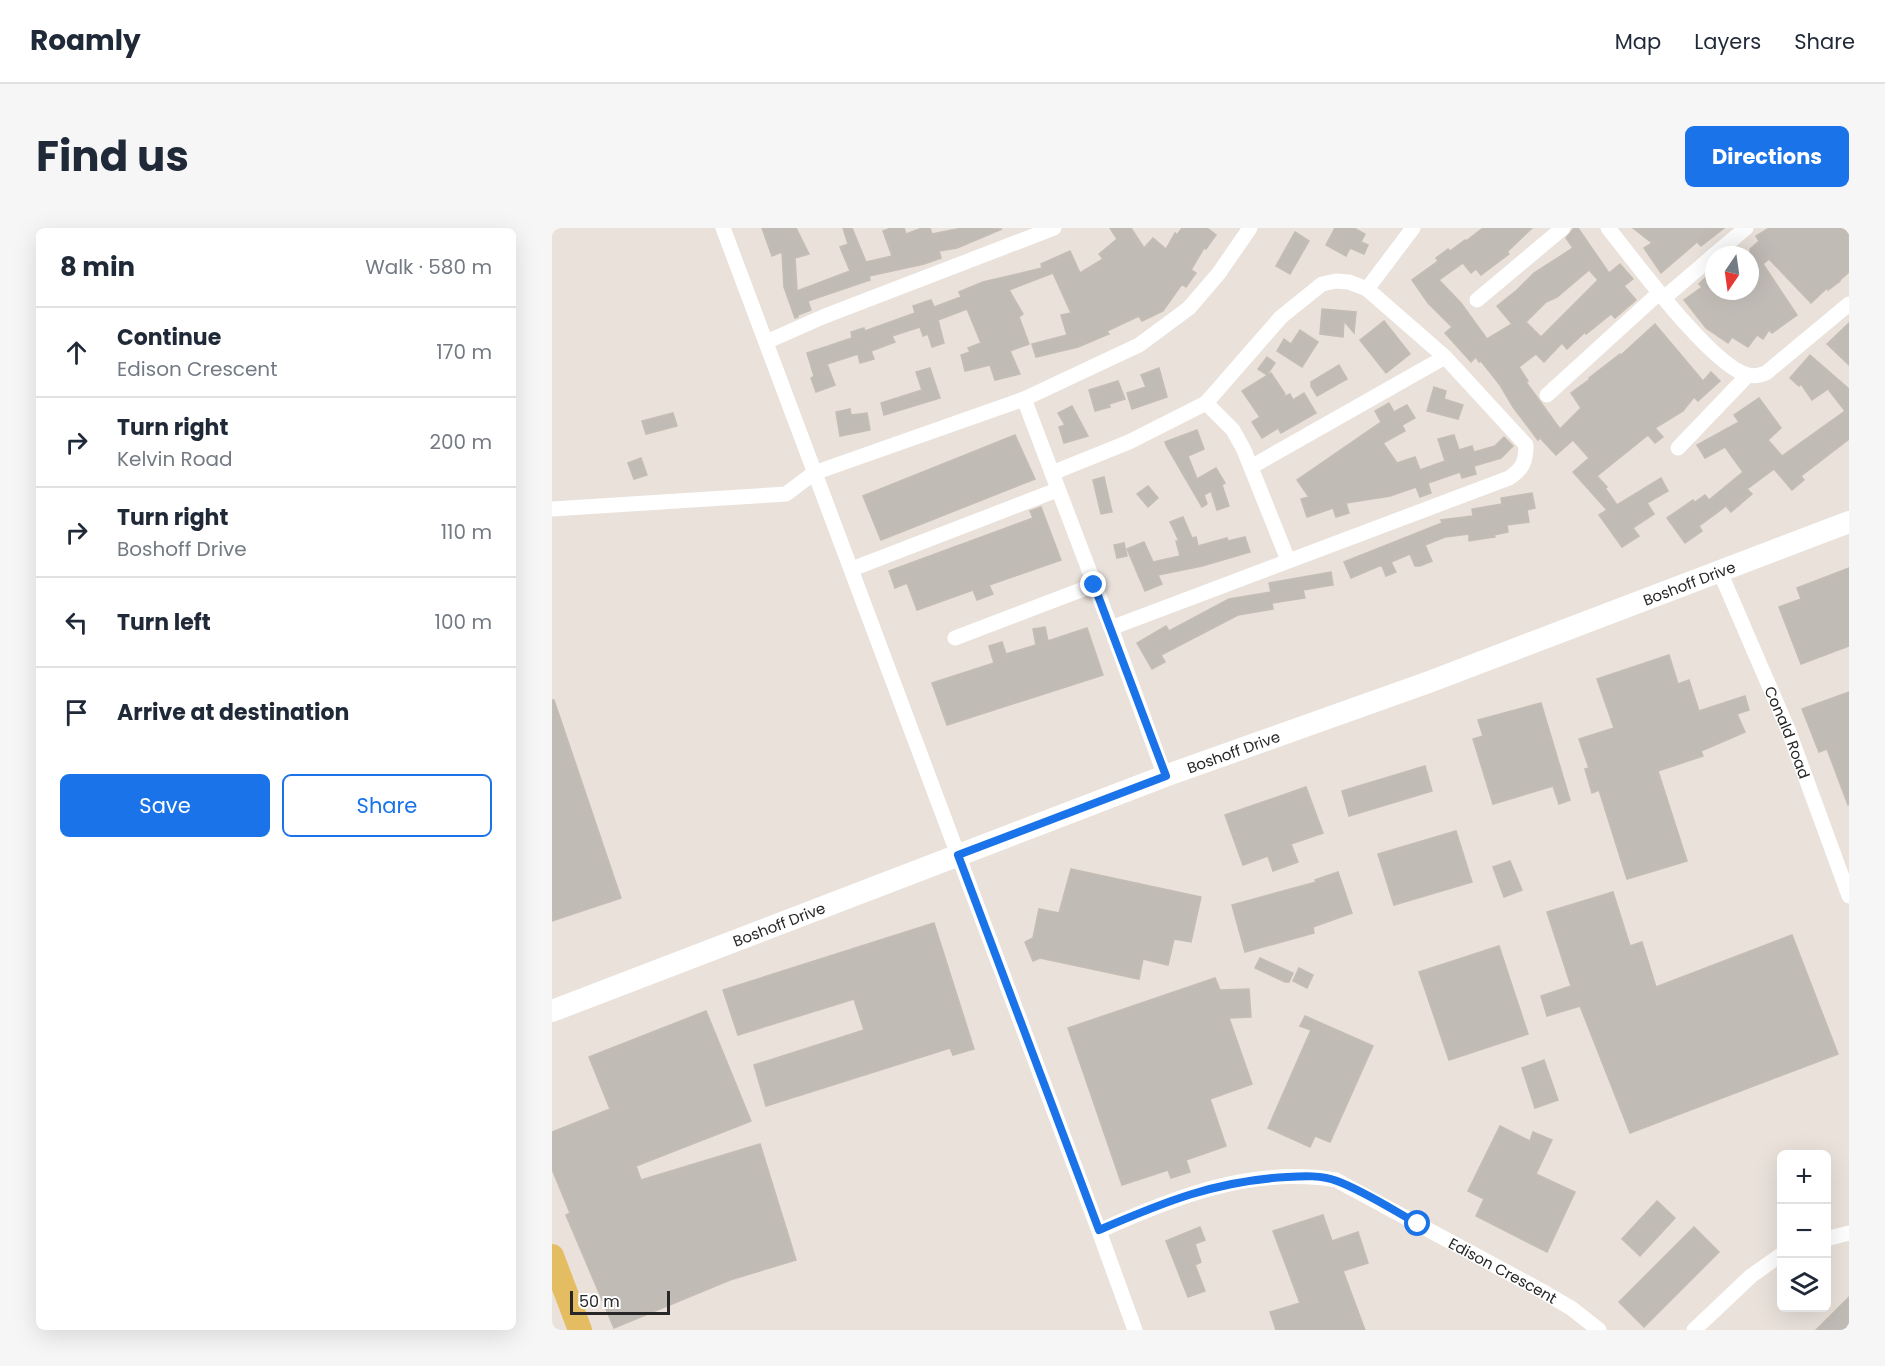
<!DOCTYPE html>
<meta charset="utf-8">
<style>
:root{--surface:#fff;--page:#f6f6f7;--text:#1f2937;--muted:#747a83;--line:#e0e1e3;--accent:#1a73e8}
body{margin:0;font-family:Poppins,sans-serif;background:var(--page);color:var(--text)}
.controls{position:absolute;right:18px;bottom:18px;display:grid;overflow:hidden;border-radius:9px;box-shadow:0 6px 24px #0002}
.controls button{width:54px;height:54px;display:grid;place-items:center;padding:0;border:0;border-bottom:2px solid var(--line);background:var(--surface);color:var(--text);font:30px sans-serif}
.compass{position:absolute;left:1153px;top:18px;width:54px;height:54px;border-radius:50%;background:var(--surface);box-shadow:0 6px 24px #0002;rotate:193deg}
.scale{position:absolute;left:18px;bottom:15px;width:100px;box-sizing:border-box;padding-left:6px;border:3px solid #272727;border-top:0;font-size:16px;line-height:21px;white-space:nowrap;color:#272727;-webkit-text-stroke:4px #fff;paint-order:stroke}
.stop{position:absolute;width:18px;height:18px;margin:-14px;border:4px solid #1a73e8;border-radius:50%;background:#fff}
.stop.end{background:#1a73e8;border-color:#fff;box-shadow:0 2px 6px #0008}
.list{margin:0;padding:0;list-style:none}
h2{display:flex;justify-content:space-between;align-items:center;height:78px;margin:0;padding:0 24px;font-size:26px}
h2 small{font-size:20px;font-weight:400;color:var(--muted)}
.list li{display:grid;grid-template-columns:39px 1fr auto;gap:18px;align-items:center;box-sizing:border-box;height:90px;padding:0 24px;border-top:2px solid var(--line)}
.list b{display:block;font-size:22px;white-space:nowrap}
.list p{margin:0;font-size:20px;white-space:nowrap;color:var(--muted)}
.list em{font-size:20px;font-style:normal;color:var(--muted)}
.actions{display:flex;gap:12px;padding:18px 24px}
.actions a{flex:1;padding:14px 0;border:2px solid var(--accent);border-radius:9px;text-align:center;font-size:21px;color:var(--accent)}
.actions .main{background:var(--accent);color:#fff}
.icon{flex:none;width:33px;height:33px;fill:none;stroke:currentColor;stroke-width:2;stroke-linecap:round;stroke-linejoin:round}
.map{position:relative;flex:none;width:1297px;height:1102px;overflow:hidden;border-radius:9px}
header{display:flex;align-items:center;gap:36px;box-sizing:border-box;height:84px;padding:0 30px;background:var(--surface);border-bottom:2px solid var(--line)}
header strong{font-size:28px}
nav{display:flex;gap:33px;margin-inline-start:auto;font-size:21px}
.intro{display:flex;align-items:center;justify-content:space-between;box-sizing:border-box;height:144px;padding:0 36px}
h1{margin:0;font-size:42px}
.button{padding:15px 27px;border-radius:9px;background:var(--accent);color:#fff;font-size:21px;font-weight:700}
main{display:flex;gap:36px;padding:0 36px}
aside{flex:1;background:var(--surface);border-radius:9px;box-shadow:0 6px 24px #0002}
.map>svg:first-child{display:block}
.building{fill:#c1bbb6;stroke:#c4bdb4;stroke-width:1.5;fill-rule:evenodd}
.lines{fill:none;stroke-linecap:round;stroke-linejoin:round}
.minor{stroke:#fff;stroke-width:15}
.secondary{stroke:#fff;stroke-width:22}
.primary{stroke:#e4bd63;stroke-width:24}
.route{stroke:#1a73e8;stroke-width:8}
.labels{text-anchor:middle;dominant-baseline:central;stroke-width:4.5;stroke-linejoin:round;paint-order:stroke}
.street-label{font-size:15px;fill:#272727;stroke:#fff}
</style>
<header>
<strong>Roamly</strong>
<nav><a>Map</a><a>Layers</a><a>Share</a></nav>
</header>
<div class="intro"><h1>Find us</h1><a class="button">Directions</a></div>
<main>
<aside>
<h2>8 min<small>Walk · 580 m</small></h2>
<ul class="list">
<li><svg class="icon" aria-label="ahead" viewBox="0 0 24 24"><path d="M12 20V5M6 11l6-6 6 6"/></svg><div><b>Continue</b><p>Edison Crescent</p></div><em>170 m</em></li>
<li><svg class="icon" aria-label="right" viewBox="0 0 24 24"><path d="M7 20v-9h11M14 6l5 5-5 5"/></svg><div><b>Turn right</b><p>Kelvin Road</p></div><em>200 m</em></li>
<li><svg class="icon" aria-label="right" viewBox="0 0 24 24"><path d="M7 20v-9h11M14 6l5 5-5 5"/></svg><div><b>Turn right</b><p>Boshoff Drive</p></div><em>110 m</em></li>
<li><svg class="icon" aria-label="left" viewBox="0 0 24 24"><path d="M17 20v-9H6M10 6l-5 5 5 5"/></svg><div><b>Turn left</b></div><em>100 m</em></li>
<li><svg class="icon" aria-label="arrive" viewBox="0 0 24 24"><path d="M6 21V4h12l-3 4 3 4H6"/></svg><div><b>Arrive at destination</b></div></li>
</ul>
<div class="actions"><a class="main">Save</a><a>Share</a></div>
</aside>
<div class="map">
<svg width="1297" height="1102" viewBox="0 0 1297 1102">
<rect width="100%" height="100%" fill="#e9e1da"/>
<g class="building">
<path d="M210,0h34l13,26 -14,4 2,33 53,-20 -10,-24 8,-3 -5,-16h9l14,34 26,-6 -9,-25 8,-3h13l2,6 16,-6h8l2,6 30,-6 40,1 -45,19 -18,3 2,7 -17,6 -55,12 1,4 -62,21 3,9 -13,5v2l-3,1 -11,-31 -2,-35 -10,4z"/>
<path d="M558,0h21l13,20 9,-10 13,11 9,-16 2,2 5,-7h25l9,7 -10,14 -2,-1 -13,22 5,3 -10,14 -4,-3 -19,27 -21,10 -3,-5 -32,15 2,3 -31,13 -42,10 -4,-13 35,-9 -6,-20 10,-2 -18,-40 -44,17 14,24 -4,3 10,27 -19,7 10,23 -25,6 -5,-15 -25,6 -4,-16 9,-3 -2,-4 13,-5 -14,-34 -29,11 6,23 -12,4 -4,-13 -5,2 -3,-9 -28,9 3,6 -24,9 3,8 -14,4 -2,-9 -31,10 8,21 -19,7 -5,-14 3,-2 -7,-23 45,-15 -1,-6 13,-4 1,3 50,-18 -2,-7 18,-6 3,7 27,-10 -2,-5 24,-10 59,-14 -1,-4 29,-13 10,22 23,-14 -4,-5 18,-15z"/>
<path d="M783,0h19l11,6 -4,8 7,3 -4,9 -14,-6 -4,8 -20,-11z"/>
<path d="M931,0h49l-25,24 2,2 -28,21 -5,-6 -5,4 -8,-10 -24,17 22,23 26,36 25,-15 -15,-18 20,-16 17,-17 39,-25 -7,-10 8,-10h4l31,45 11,-9 13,15 -9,7 12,14 -21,18 -4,-4 -25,20 -1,-2 -18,17 -5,-6 -18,19 -8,-8 -17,13 9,14 -2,1 34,47 21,-21 -10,-15 19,-14 -1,-1 31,-24 1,1 34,-31 48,57 8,-9 9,9 -22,20 -4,-4 -11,14 -28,17 8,9 -8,6 -7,-8 -51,41 10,11 -2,1 12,17 44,-27 7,13 -21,12 7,11 -21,14 6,8 -17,11 -23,-32 8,-5 -34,-38 16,-14 -16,-18 -17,15 -16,-17 -2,2 -25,-33 -13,-22 -19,-24 -2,1 -3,-5 -5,5 -26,-29 7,-6 -24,-24 -16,-23 26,-19 -2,-3 12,-9 2,2 15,-11 1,1zM1037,42l9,10 -57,57 -15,-15 20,-20 11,-5z"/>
<path d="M1081,0h91l-23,18 -4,-4 -36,31 -17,-25 8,-5z"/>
<path d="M1217,0h80v44l-9,8v1l-12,9 -1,-2 -16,15 -42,-44 -6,5 34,51 -25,18 -3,-3 -6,9 -6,-4 -9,12 -16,-10 -4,6 -22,-15 -22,-28 18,-13 -3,-3 15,-15v22h36v-42l9,-8 -3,-5z"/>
<path d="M743,4l14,9 -19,33 -14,-8z"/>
<path d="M770,81l34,3 -2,21 -10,-12 -1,16 -23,-3z"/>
<path d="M832,93l26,33 -24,19 -26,-33z"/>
<path d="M1297,95v42l-22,-21z"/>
<path d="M748,102l18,12 -16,25 -25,-16 7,-12 7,5z"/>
<path d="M1258,127l39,34v50l-48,37 3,4 -12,10 -18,-21 -27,20 5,5 -21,18 -5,-6 -27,20 3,5 -17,12 -18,-25 26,-18 2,2 10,-7 4,5 34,-28 -18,-25 -20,11 -8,-13 42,-23 -5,-7 25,-17 22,30 -13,12 14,16 63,-45 -17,-22 -16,11 -11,-16 -2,2 -9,-8z"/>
<path d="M715,129l8,6 -8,12 -9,-6z"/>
<path d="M787,137l8,14 -30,17 -6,-10v-4z"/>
<path d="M378,140l10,30 -56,17 -3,-12 41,-13 -6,-18z"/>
<path d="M607,140l8,29 -35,12 -5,-16 19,-6 -5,-12z"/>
<path d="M719,145l14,21 -3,4 8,-4 3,6 11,-7 12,20 -35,20 -3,-5 -16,10 -10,-16 8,-5 -18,-26z"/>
<path d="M566,153l7,18 -16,5 1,3 -15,4 -6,-21z"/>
<path d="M882,159l12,4 -2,8 19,6 -5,14 -31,-8z"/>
<path d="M837,175l5,9 13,-7 8,13 -13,7 3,6 -22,12 14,20 18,-6 5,13 25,-9 -7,-22 16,-4 5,15 13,-4 2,6 21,-6 9,-9 9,9 -12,12 -27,8 2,8 -14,4 -2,-6 -32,11 3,10 -11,4 -4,-10 -26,9 -44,7 3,10 -13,4 -3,-9 -26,9 -6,-18 8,-2 -12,-17 84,-58 -6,-11z"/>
<path d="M520,178l16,30 -24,7 -5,-16 6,-2 -7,-12z"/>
<path d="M298,181l1,6 16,-2 3,17 -30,6 -4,-24z"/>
<path d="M121,185l4,13 -31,8 -4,-13z"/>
<path d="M645,202l7,19 -16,7 9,23 19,-11 9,15 -3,2 7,21 -12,4 -6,-19 -7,4 3,9 -5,3 -35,-60 -2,-5z"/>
<path d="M463,207l20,44 -154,61 -18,-44z"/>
<path d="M89,230l6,17 -13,4 -6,-16z"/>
<path d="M552,249l8,35 -11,2 -8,-34z"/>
<path d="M596,258l10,12 -10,9 -11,-13z"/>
<path d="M980,265l3,15 -8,2 2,12 -22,3 1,7 -14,3 1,2 -26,4v-7l-24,3 -20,8 7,16 -12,5h-5l-5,-12 -19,8 5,10 -10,4 -4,-10h-3l-28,12 -7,-16 98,-39 -1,-3 32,-4 -1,-7 30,-5 -1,-6z"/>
<path d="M489,279l20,53 -72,25 4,9 -16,6 -4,-10 -56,20 -10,-27 -12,5 -6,-17 144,-53 -3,-7z"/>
<path d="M631,289l9,21 4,-1 2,9 29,-8 1,3 17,-4 5,15 -48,14 -44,9 4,9 -17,7 -18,-42 17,-7 9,20 27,-6 -4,-15h3l-9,-19z"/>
<path d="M572,315l3,13 -10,2 -3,-13z"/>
<path d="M1297,340v78l-48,18 -22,-57 22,-8 -4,-11z"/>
<path d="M779,344l2,13 -30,5 2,8 -33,5 1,6 -35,6 -77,40 4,7 -13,7 -15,-26 29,-17 3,5 60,-32 42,-7 -2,-9z"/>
<path d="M493,399l3,14 39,-13 16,47 -156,50 -15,-42 62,-20 -5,-17 13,-4 4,12 30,-9 -3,-16z"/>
<path d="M1117,427l9,29 11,-4 10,31 46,-15 4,14 -12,4 8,18 -44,19 2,5 -45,15 29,90 -60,18 -28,-89 -7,3 -7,-24 4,-1 -10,-29 35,-11 -17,-49z"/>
<path d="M1297,464v112l-1,1 -21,-56 -8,3 -17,-43z"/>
<path d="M0,472h2l67,198 -69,23z"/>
<path d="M989,475l29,97 -11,4 -6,-18 -60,18 -20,-65 10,-3 -5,-16z"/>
<path d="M873,538l7,25 -83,25 -7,-25z"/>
<path d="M754,559l17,46 -32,11 7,18 -25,9 -5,-15 -25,9 -18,-50z"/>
<path d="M904,603l16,51 -78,23 -16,-51z"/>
<path d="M958,633l12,29 -18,7 -11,-30z"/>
<path d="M519,641l130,28 -10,45 -17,-3 -6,26 -25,-6 -4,20 -99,-21 -7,3 -8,-19 8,-4 6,-29 20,4z"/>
<path d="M786,644l14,41 -39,14 1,6 -69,19 -13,-47 84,-23 -1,-2z"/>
<path d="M1061,664l17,54 12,-4 14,45 136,-52 46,119 -208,79 -50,-127 -33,10 -6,-20 30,-10 -24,-74z"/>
<path d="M382,695l40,126 -21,6 -3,-7 -184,58 -12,-41 110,-35 -10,-31 -116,36 -15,-45z"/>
<path d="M947,718l29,88 -79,26 -30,-88z"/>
<path d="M708,730l33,15 -4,9h-4l-30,-14z"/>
<path d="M747,740l14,7 -6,13 -14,-7z"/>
<path d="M663,750l5,12 29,-1 2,28 -22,1 23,66 -42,15 16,47 -40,14 4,12 -19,6 -3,-8 -46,15 -54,-157z"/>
<path d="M154,783l45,110 -115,45 5,14 119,-36 36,116 -66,20 -116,48 -48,-113 4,-2 -18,-44v-37l58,-23 -21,-52z"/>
<path d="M753,788l68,30 -43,96 -15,-6 -5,11 -42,-19 43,-98 -11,-4z"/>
<path d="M992,832l14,40 -23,8 -13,-40z"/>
<path d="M948,898l30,15 3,-9 19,8 -16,34 39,18 -28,60 -71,-36 8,-17 -16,-8z"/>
<path d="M1105,973l18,17 -35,38 -18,-17z"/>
<path d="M771,987l9,26 26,-9 10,31 -25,8 22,59h-89l-6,-18 30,-9 -27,-72z"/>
<path d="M648,999l5,13 -10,4 6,18 -6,3 10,26 -17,6 -22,-56z"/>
<path d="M1142,999l25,25 -75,75 -25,-25z"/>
<path d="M1297,1069v33h-33z"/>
</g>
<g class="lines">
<g class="minor">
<path d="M171,0l376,1003 36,99"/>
<path d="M1056,0c26,32 104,139 140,147 7,2 12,0 18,-2l83,-69"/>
<path d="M1162,27l32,-27"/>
<path d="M1112,70l50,-43"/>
<path d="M925,72l86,-72"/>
<path d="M214,114l59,-26 229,-88"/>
<path d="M995,167l112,-102"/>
<path d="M472,171l87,229 398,-150c14,-9 17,-17 17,-33l-81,-88 -78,-68 46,-61"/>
<path d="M654,175l75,-86 41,-33 14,-3 13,1 18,7"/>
<path d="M1126,220l70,-73"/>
<path d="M699,239l194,-110"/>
<path d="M500,245l77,-31 77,-39 27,27 11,20 44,110"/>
<path d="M0,281l234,-15 28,-21 210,-74 115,-54 50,-37 30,-35 31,-45"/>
<path d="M300,341l205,-79"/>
<path id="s1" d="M1168,344l69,160 60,164"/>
<path d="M559,400l54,148"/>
<path d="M403,410l139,-53"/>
<path id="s2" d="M547,1003c75,-34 154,-65 237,-51l206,111 29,17 28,22"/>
<path d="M1274,1011l23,-6"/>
<path d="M1142,1102l57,-54 31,-22"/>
</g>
<path class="secondary" id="s3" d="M0,783l613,-235 264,-94 420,-160"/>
<path class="primary" d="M0,1028l28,74"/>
</g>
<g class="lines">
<path class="route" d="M542,357l72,191 -208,79 141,375c65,-28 116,-49 188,-53 16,-1 35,-2 50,4 27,10 56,29 81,43"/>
</g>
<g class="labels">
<g class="street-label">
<text stroke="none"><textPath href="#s3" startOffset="1215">Boshoff Drive</textPath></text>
<text stroke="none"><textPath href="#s1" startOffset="174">Conald Road</textPath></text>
<text stroke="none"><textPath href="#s3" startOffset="729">Boshoff Drive</textPath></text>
<text stroke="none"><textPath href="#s3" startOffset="243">Boshoff Drive</textPath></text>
<text stroke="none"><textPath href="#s2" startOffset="436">Edison Crescent</textPath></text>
</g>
</g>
</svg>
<div class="controls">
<button>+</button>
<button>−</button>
<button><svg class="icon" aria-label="layers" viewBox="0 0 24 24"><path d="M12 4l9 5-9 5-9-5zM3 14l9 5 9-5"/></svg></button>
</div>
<svg class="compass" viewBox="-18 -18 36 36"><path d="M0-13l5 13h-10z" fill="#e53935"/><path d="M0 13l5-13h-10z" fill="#747a83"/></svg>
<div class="scale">50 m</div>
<div class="stop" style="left:866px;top:996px"></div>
<div class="stop end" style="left:542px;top:357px"></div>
</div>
</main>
